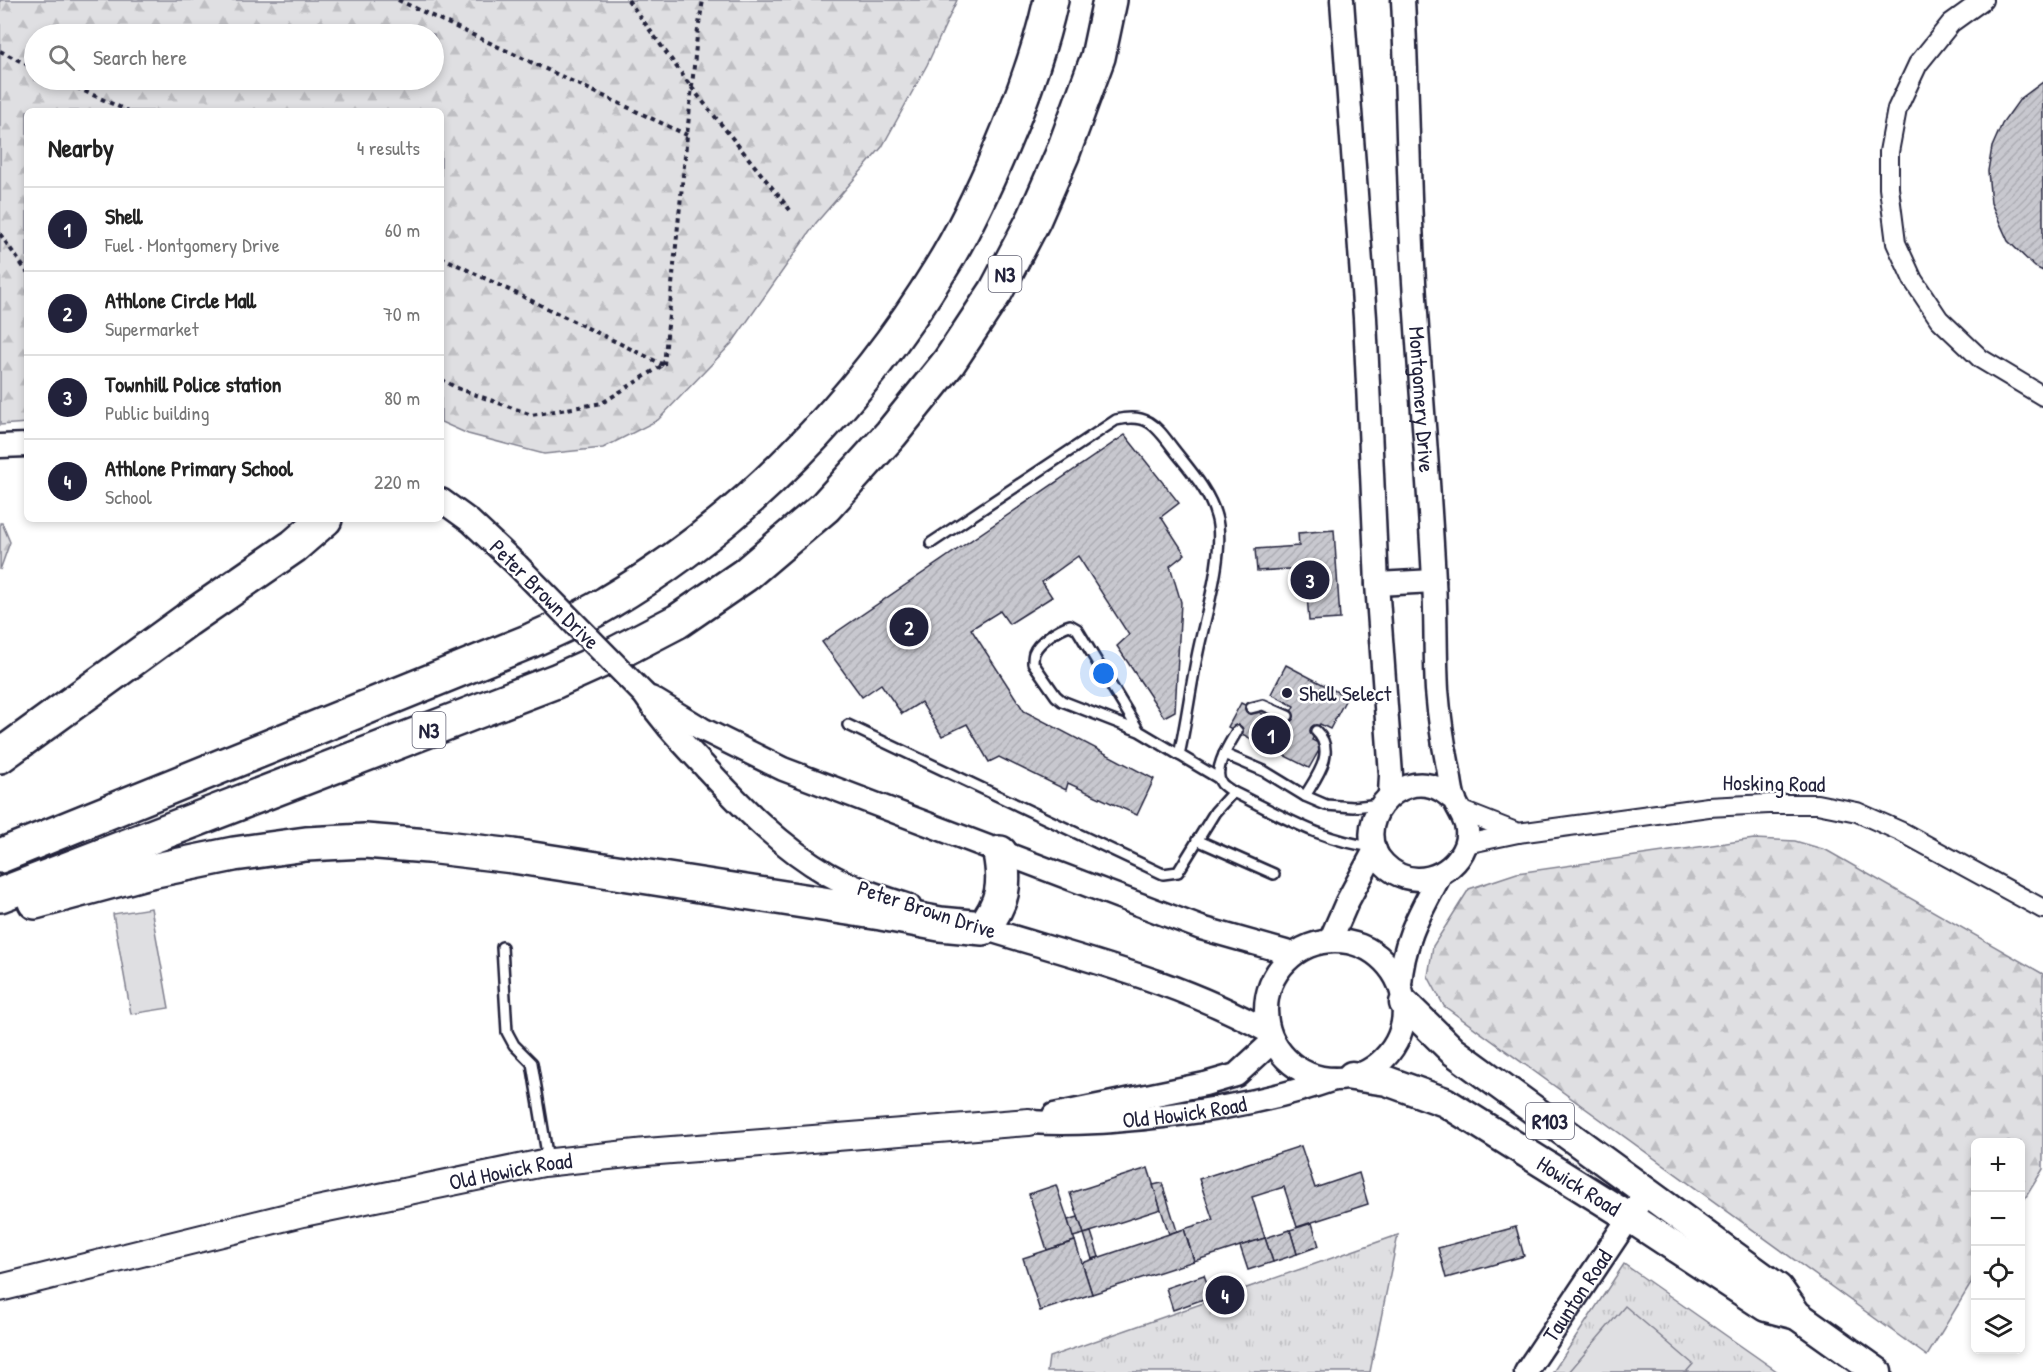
<!DOCTYPE html>
<meta charset="utf-8">
<style>
:root{--surface:#fff;--page:#f6f6f6;--text:#222;--muted:#767676;--line:#e0e0e0;--accent:#22223b}
body{margin:0;font-family:"Patrick Hand",sans-serif;background:var(--page);color:var(--text)}
.controls{position:absolute;right:18px;bottom:18px;display:grid;overflow:hidden;border-radius:9px;box-shadow:0 3px 9px #0003}
.controls button{width:54px;height:54px;display:grid;place-items:center;padding:0;border:0;border-bottom:2px solid var(--line);background:var(--surface);color:var(--text);font:30px sans-serif}
.you{position:absolute;left:1104px;top:674px;width:21px;height:21px;margin:-15px;border:4px solid #fff;border-radius:50%;background:#1a73e8;box-shadow:0 0 0 9px #1a73e833}
.badge{display:grid;place-items:center;width:39px;height:39px;border-radius:50%;background:var(--accent);color:#fff;font-size:20px;font-weight:700}
.pin{position:absolute;translate:-50% -50%;border:3px solid #fff;box-shadow:0 2px 6px #0006}
.list{margin:0;padding:0;list-style:none}
h2{display:flex;justify-content:space-between;align-items:center;height:78px;margin:0;padding:0 24px;font-size:26px}
h2 small{font-size:20px;font-weight:400;color:var(--muted)}
.list li{display:grid;grid-template-columns:39px 1fr auto;gap:18px;align-items:center;box-sizing:border-box;height:84px;padding:0 24px;border-top:2px solid var(--line)}
.list b{display:block;font-size:22px;white-space:nowrap}
.list p{margin:0;font-size:20px;white-space:nowrap;color:var(--muted)}
.list em{font-size:20px;font-style:normal;color:var(--muted)}
.icon{flex:none;width:33px;height:33px;fill:none;stroke:currentColor;stroke-width:2;stroke-linecap:round;stroke-linejoin:round}
.map{position:relative;flex:none;width:2043px;height:1372px;overflow:hidden}
.search{position:absolute;background:var(--surface);box-shadow:0 3px 9px #0003;left:24px;top:24px;width:420px;height:66px;display:flex;align-items:center;gap:15px;box-sizing:border-box;padding:0 21px;border-radius:33px;color:var(--muted);font-size:22px}
.panel{position:absolute;background:var(--surface);box-shadow:0 3px 9px #0003;left:24px;top:108px;width:420px;height:414px;border-radius:9px}
.map>svg:first-child{display:block}
.grass{fill:url(#grass-tufts);stroke:#80808e;stroke-width:1.5}
.forest{fill:url(#forest-firs);stroke:#80808e;stroke-width:1.5;fill-rule:evenodd}
.pitch{fill:#dfdfe2;stroke:#80808e;stroke-width:1.5}
.building{fill:url(#building-hatch);stroke:#22223b;stroke-width:1.5}
.lines{fill:none;stroke-linecap:round;stroke-linejoin:round}
.service-casing{stroke:#22223b;stroke-width:14}
.minor-casing{stroke:#22223b;stroke-width:22}
.tertiary-casing{stroke:#22223b;stroke-width:27}
.secondary-casing{stroke:#22223b;stroke-width:30}
.primary-casing{stroke:#22223b;stroke-width:33}
.motorway-casing{stroke:#22223b;stroke-width:38}
.path{stroke:#22223b;stroke-width:4;stroke-dasharray:4.5 4.5;stroke-linecap:butt}
.service{stroke:#fff;stroke-width:9}
.minor{stroke:#fff;stroke-width:18}
.tertiary{stroke:#fff;stroke-width:22}
.secondary{stroke:#fff;stroke-width:26}
.primary{stroke:#fff;stroke-width:28}
.motorway{stroke:#fff;stroke-width:33}
.tertiary-bridge-casing{stroke:#22223b;stroke-width:27;stroke-linecap:butt}
.tertiary-bridge{stroke:#fff;stroke-width:22}
.poi-dot{fill:#22223b;stroke:#fff;stroke-width:2}
.labels{text-anchor:middle;dominant-baseline:central;stroke-width:5;stroke-linejoin:round;paint-order:stroke}
.shield{fill:#fff;stroke:#646476;stroke-width:1.5}
.shield-label{font-size:21px;font-weight:bold;fill:#22223b}
.street-label{font-size:22px;fill:#22223b;stroke:#fff}
.poi-label{font-size:22px;fill:#22223b;stroke:#fff;text-anchor:start}
</style>
<div class="map">
<svg width="2043" height="1372" viewBox="0 0 2043 1372">
<defs>
<pattern id="grass-tufts" width="24" height="20" patternUnits="userSpaceOnUse" patternTransform="scale(1.5)"><rect width="24" height="20" fill="#dfdfe2"/><path d="M3 7l-1-3M5 7V3M7 7l1-3M15 17l-1-3M17 17v-4M19 17l1-3" fill="none" stroke="#bfbfc3"/></pattern>
<pattern id="forest-firs" width="22" height="20" patternUnits="userSpaceOnUse" patternTransform="scale(1.5)"><rect width="22" height="20" fill="#dfdfe2"/><path d="M5 1l3.5 6h-7zM16 11l3.5 6h-7z" fill="#bfbfc3"/></pattern>
<pattern id="building-hatch" width="6" height="6" patternUnits="userSpaceOnUse" patternTransform="scale(1.5)"><rect width="6" height="6" fill="#c8c8cf"/><path d="M-1 1l2-2M0 6l6-6M5 7l2-2" fill="none" stroke="#acacb3"/></pattern>
</defs>
<rect width="100%" height="100%" fill="#fff"/>
<filter id="ink" filterUnits="userSpaceOnUse"><feTurbulence type="fractalNoise" baseFrequency=".0167" numOctaves="2"/><feDisplacementMap in="SourceGraphic" scale="12" xChannelSelector="R" yChannelSelector="G"/><feConvolveMatrix kernelMatrix="1 2 1 2 8 2 1 2 1" color-interpolation-filters="sRGB"/></filter>
<g filter="url(#ink)">
<g class="grass">
<path d="M1398,1235l-28,137h-323l2,-15z"/>
<path d="M1624,1264l154,108h-225z"/>
</g>
<g class="forest">
<path d="M0,0h957l-30,65 -45,82 -66,76 -84,120 -74,77 -55,28 -59,6 -76,-20 -27,-12v-311h-414v312l-27,2zM434,34v46h-400v-46z"/>
<path d="M0,523h2l8,19 -10,28z"/>
<path d="M1754,839l41,2 31,9 217,124v195l-22,36 -1,-63h-44l-1,135 -48,79 -483,-350 -16,-30 5,-30 36,-57 48,-16z"/>
</g>
<g class="pitch">
<path d="M151,908l18,100 -38,6 -18,-100z"/>
<path d="M1625,1306l68,58 -7,8h-117z"/>
</g>
<g class="building">
<path d="M2043,82v189l-8,-4 -27,-26 -17,-38 -3,-32 4,-24 10,-23 18,-25z"/>
<path d="M1125,435l54,68 -18,14 24,37 -15,12 11,36 -6,109 -11,6 -47,-71 12,-11 -51,-79 -36,26 10,15 -43,27 -9,-13 -29,18 53,82 130,68 -17,36 -69,-32 -2,7 -67,-33 -10,5 -22,-38 -25,12 -21,-34 -19,12 -21,-30 -19,13 -40,-55z"/>
<path d="M1334,530l6,89 -31,2 -4,-53 -48,3 -2,-22 44,-3 -1,-13z"/>
<path d="M1286,665l61,32 -17,32 -10,-5 -4,7 -4,9 10,5 -13,23 -81,-41 13,-24 43,22 10,-19 -23,-12z"/>
<path d="M1301,1146l14,42 44,-15 9,31 -71,23 -13,-40 -32,10 13,41 -71,23 -10,-32 29,-9 -14,-41z"/>
<path d="M1148,1168l13,41 -77,25 -14,-41z"/>
<path d="M1162,1183l15,48 -8,3 -16,-49z"/>
<path d="M1056,1185l19,56 -28,9 -18,-56z"/>
<path d="M1078,1217l6,17 -11,3 -5,-17z"/>
<path d="M1312,1223l7,23 -22,8 -7,-24z"/>
<path d="M1516,1227l8,29 -78,22 -8,-30z"/>
<path d="M1184,1229l10,32 -102,33 -10,-31z"/>
<path d="M1290,1230l7,24 -24,8 -8,-24z"/>
<path d="M1091,1232l8,25 -7,2 -8,-25z"/>
<path d="M1265,1238l8,24 -25,8 -8,-24z"/>
<path d="M1075,1241l17,53 -52,17 -17,-53z"/>
<path d="M1204,1275l8,21 -39,14 -7,-22z"/>
</g>
<g class="lines">
<g class="service-casing">
<g id="service">
<path d="M931,543l185,-123c30,-7 39,4 56,27 16,21 37,43 44,69 10,32 -10,98 -17,131 -8,36 -12,72 -20,108"/>
<path d="M1251,708l12,-3 25,11"/>
<path d="M848,725l315,149 15,-2 37,-60 18,-20"/>
<path d="M1139,731l-62,-102 -7,-4c-11,3 -32,17 -36,28 -1,3 -1,7 -1,10l23,33 6,5 77,30 79,47"/>
<path d="M1237,731c-7,12 -26,40 -15,53 3,3 8,6 11,8 48,23 87,49 141,55"/>
<path d="M1224,754l40,17 41,25 21,9 27,2 27,-3"/>
<path d="M1305,796c12,-20 32,-45 11,-65"/>
<path d="M1197,840l77,34"/>
<path d="M502,947l5,85 7,13 18,18 16,97"/>
</g>
</g>
<g class="minor-casing">
<g id="minor">
<path d="M1983,0l-32,23 -33,41 -21,45 -8,43v36l7,55 17,37 26,39 42,40 62,37"/>
<path d="M1462,811l56,22"/>
<path d="M1466,844l52,-11 190,-26 61,-3h48l40,8 45,20 141,77"/>
</g>
</g>
<g class="tertiary-casing">
<g id="tertiary">
<path d="M1342,0l23,318 12,266 14,191 -1,20"/>
<path id="s1" d="M1403,0c5,94 5,188 11,282 6,99 15,198 20,298 2,37 1,74 3,110 2,25 6,52 11,77 2,10 3,23 6,32 7,17 18,26 11,47 -13,33 -55,45 -81,18 -36,-36 12,-98 57,-74 5,3 9,7 14,10"/>
<path d="M0,446l27,-1"/>
<path d="M441,500l29,21 47,44"/>
<path d="M1377,584l57,-3"/>
<path d="M644,694c19,29 39,49 62,74 36,39 75,79 122,106 25,14 54,23 81,32"/>
<path d="M651,698l51,31 81,40 418,159 92,26"/>
<path d="M970,924c101,32 206,55 299,108"/>
<path d="M1330,941l17,-39 28,-52"/>
<circle cx="1335" cy="1010" r="69"/>
<path d="M1400,985c3,-44 20,-72 40,-110"/>
<path d="M1054,1115l151,-31 31,-9 37,-34"/>
<path id="s2" d="M1029,1122c47,3 88,-1 134,-6 59,-7 114,-17 171,-37"/>
<path id="s3" d="M1526,1372l121,-181"/>
</g>
</g>
<g class="secondary-casing">
<g id="secondary">
<path id="s4" d="M0,1288l303,-75 240,-50 103,-11 383,-30"/>
</g>
</g>
<g class="primary-casing">
<g id="primary">
<path d="M1404,1003l49,48 325,237 19,27 80,57"/>
<path id="s5" d="M1352,1076l35,5 58,21 184,115 137,90 31,8"/>
</g>
</g>
<g class="motorway-casing">
<g id="motorway">
<path d="M0,756l187,-136 107,-74 31,-27"/>
<path d="M0,856l530,-215c26,-12 53,-23 77,-38 134,-78 254,-203 334,-335 24,-38 43,-80 61,-122 20,-47 38,-96 49,-146"/>
<path d="M0,895l556,-214 51,-23 71,-37 67,-46 80,-68 66,-73 58,-72 47,-71 38,-72 28,-64 36,-98 12,-57"/>
<path d="M35,902l111,-30 88,-18 72,-10 59,-3 63,5 85,10 368,57 59,11 43,4c20,-25 23,-43 17,-75"/>
</g>
</g>
<g class="path">
<path d="M398,0l289,135"/>
<path d="M628,0l64,88 98,122"/>
<path d="M0,51l34,17"/>
<path d="M60,80l68,31"/>
<path d="M0,234l27,38"/>
<path d="M441,257l223,108"/>
<path d="M664,365l33,-329 6,-36"/>
<path d="M441,379l16,9 75,27 70,-12 61,-38"/>
</g>
<use href="#service" class="service"/>
<use href="#minor" class="minor"/>
<use href="#tertiary" class="tertiary"/>
<use href="#secondary" class="secondary"/>
<use href="#primary" class="primary"/>
<use href="#motorway" class="motorway"/>
<g class="tertiary-bridge-casing">
<path id="tertiary-bridge" d="M517,565l127,129"/>
</g>
<use href="#tertiary-bridge" class="tertiary-bridge"/>
</g>
</g>
<circle class="poi-dot" cx="1287" cy="693" r="6"/>
<g class="labels">
<g class="shield">
<rect x="988.5" y="256" width="33" height="36" rx="4.5"/>
<rect x="412.5" y="712" width="33" height="36" rx="4.5"/>
<rect x="1526" y="1103" width="48" height="36" rx="4.5"/>
</g>
<g class="shield-label">
<text x="1005" y="274">N3</text>
<text x="429" y="730">N3</text>
<text x="1550" y="1121">R103</text>
</g>
<g class="street-label">
<text stroke="none"><textPath href="#s1" startOffset="400">Montgomery Drive</textPath></text>
<text transform="translate(545 594) rotate(45)">Peter Brown Drive</text>
<text transform="translate(1774 783) rotate(1)">Hosking Road</text>
<text transform="translate(927 909) rotate(18)">Peter Brown Drive</text>
<text stroke="none"><textPath href="#s2" startOffset="156">Old Howick Road</textPath></text>
<text stroke="none"><textPath href="#s4" startOffset="524">Old Howick Road</textPath></text>
<text stroke="none"><textPath href="#s5" startOffset="255">Howick Road</textPath></text>
<text stroke="none"><textPath href="#s3" startOffset="92">Taunton Road</textPath></text>
</g>
<g class="poi-label">
<text x="1299" y="693">Shell Select</text>
</g>
</g>
</svg>
<div class="controls">
<button>+</button>
<button>−</button>
<button><svg class="icon" aria-label="locate" viewBox="0 0 24 24"><circle cx="12" cy="12" r="6"/><path d="M12 2v4M12 18v4M2 12h4M18 12h4"/></svg></button>
<button><svg class="icon" aria-label="layers" viewBox="0 0 24 24"><path d="M12 4l9 5-9 5-9-5zM3 14l9 5 9-5"/></svg></button>
</div>
<div class="you"></div>
<div class="pin badge" style="left:1271px;top:735px">1</div>
<div class="pin badge" style="left:909px;top:627px">2</div>
<div class="pin badge" style="left:1310px;top:580px">3</div>
<div class="pin badge" style="left:1225px;top:1295px">4</div>
<div class="search"><svg class="icon" aria-label="search" viewBox="0 0 24 24"><circle cx="10" cy="10" r="6"/><path d="M15 15l6 6"/></svg>Search here</div>
<section class="panel">
<h2>Nearby<small>4 results</small></h2>
<ul class="list">
<li><span class="badge">1</span><div><b>Shell</b><p>Fuel · Montgomery Drive</p></div><em>60 m</em></li>
<li><span class="badge">2</span><div><b>Athlone Circle Mall</b><p>Supermarket</p></div><em>70 m</em></li>
<li><span class="badge">3</span><div><b>Townhill Police station</b><p>Public building</p></div><em>80 m</em></li>
<li><span class="badge">4</span><div><b>Athlone Primary School</b><p>School</p></div><em>220 m</em></li>
</ul>
</section>
</div>
